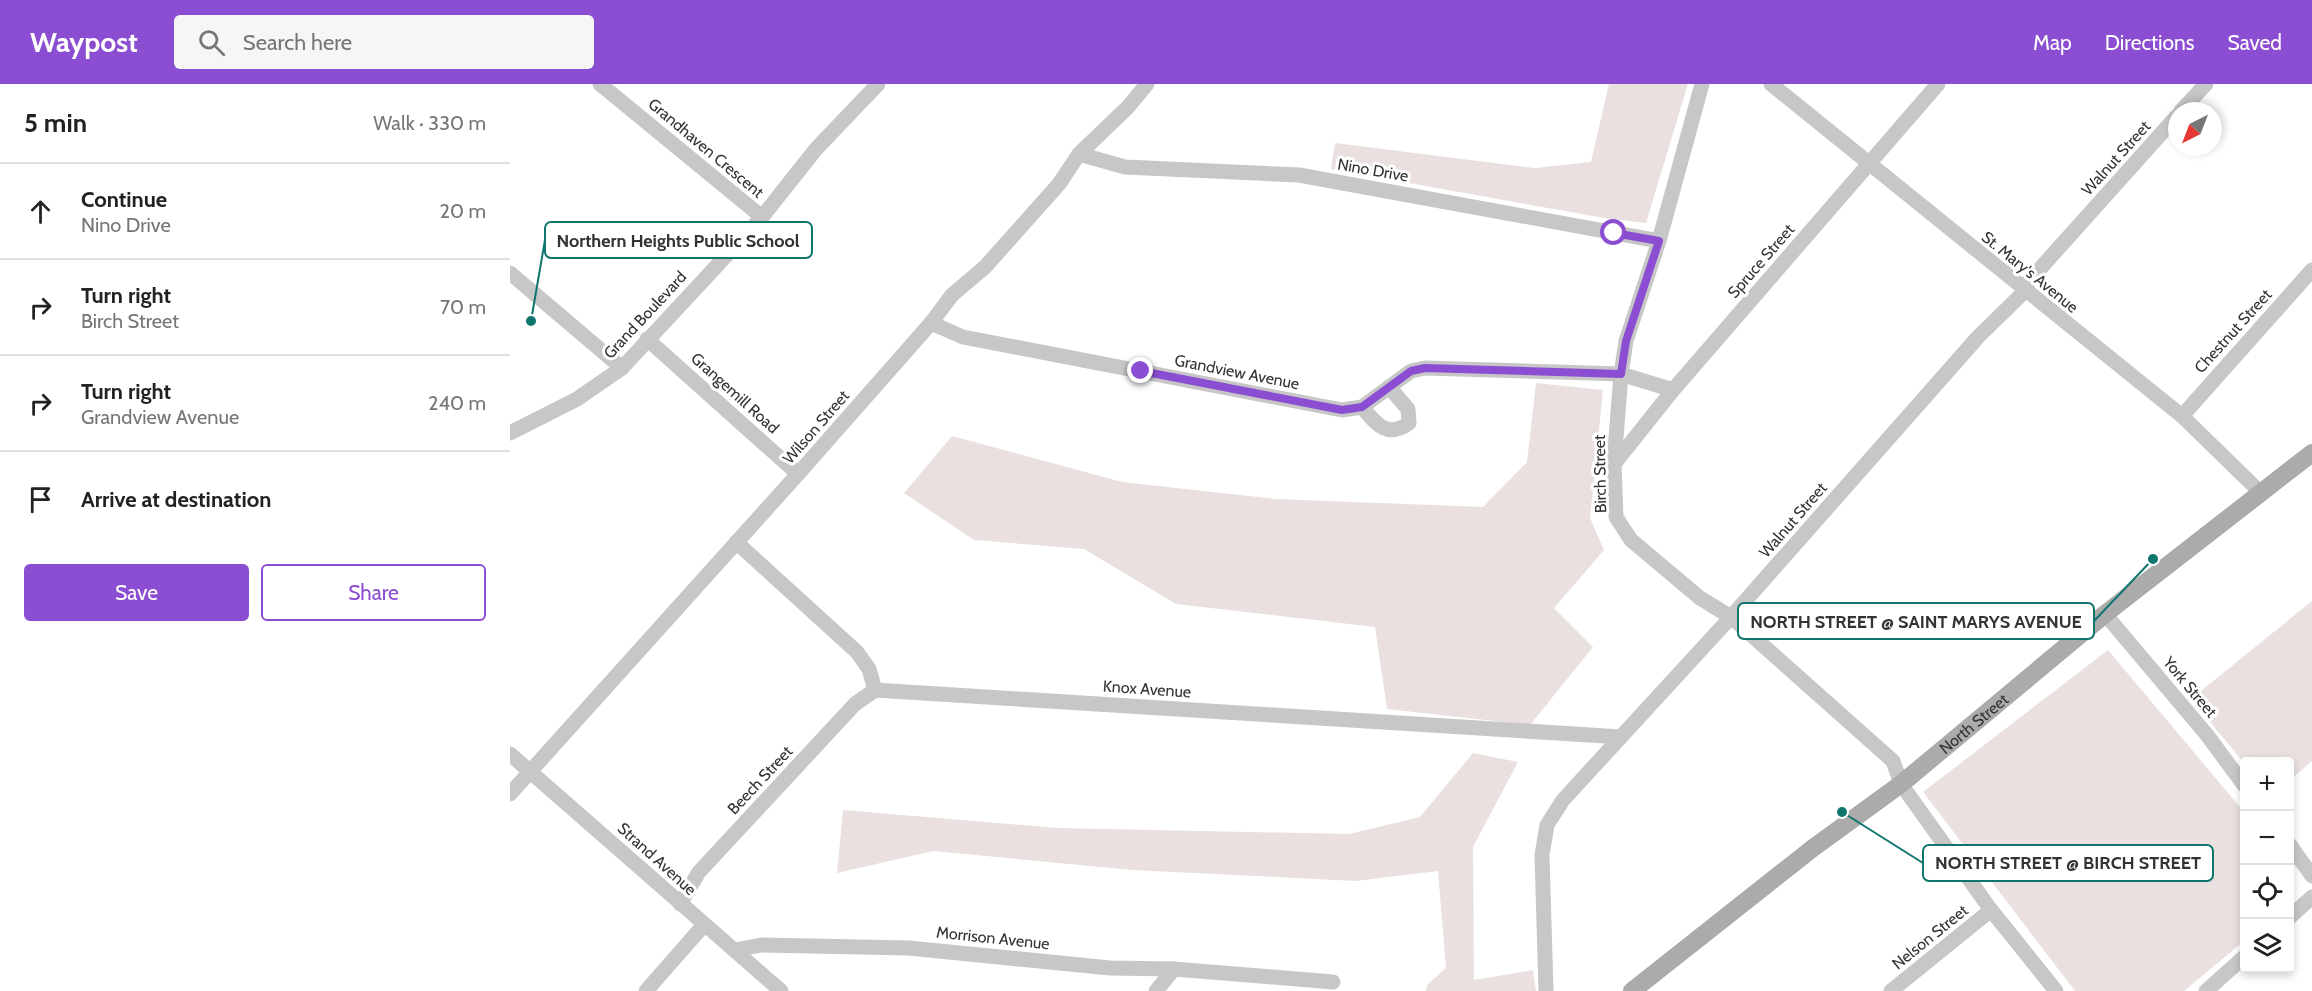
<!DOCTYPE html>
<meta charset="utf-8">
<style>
:root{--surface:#fff;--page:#f6f6f6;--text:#222;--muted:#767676;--line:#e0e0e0;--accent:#8b4dd1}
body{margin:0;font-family:Cabin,sans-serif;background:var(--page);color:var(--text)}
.controls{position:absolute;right:18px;bottom:18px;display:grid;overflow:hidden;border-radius:6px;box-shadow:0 3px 9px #0003}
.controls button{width:54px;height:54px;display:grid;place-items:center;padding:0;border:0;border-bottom:2px solid var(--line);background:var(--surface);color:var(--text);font:30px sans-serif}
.compass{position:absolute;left:1658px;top:18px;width:54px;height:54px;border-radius:50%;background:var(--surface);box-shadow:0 3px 9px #0003;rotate:222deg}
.stop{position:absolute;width:18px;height:18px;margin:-14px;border:4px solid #8b4dd1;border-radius:50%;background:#fff}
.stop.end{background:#8b4dd1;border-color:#fff;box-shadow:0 2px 6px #0008}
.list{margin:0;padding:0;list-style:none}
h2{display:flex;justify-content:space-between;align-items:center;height:78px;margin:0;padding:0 24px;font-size:26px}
h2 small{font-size:20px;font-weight:400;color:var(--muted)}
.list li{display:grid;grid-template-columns:39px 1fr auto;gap:18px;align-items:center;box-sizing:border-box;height:96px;padding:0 24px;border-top:2px solid var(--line)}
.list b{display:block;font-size:22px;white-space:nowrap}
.list p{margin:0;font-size:20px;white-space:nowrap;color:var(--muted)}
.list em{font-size:20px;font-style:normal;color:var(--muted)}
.actions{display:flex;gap:12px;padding:18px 24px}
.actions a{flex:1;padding:14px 0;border:2px solid var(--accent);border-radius:6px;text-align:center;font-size:21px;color:var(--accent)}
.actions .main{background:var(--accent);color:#fff}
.icon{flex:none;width:33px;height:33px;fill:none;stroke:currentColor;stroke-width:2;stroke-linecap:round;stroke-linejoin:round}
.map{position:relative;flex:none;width:1802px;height:907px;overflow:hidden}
header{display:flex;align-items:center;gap:36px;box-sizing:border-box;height:84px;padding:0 30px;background:var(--accent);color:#fff}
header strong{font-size:28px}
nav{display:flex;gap:33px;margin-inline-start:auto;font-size:21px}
.search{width:420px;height:54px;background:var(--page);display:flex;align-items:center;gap:15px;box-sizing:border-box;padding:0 21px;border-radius:6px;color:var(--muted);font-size:22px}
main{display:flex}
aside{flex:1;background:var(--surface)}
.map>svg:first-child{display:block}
.green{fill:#eae0e0}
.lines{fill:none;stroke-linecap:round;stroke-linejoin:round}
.minor{stroke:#c7c7c7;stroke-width:15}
.major{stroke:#ababab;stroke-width:18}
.route{stroke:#8b4dd1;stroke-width:8}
.labels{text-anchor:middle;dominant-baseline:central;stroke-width:6;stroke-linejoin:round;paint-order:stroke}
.street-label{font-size:16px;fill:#333;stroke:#fff}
.leader{fill:none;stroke:#0f766e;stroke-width:2}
.callout-dot{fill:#0f766e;stroke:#fff;stroke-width:2}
.callout{fill:#fff;stroke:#0f766e;stroke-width:2}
.callout-label{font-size:18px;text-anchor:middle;font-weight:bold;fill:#333}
</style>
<header>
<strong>Waypost</strong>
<div class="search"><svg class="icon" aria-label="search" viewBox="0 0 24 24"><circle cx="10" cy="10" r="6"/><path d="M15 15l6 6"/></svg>Search here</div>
<nav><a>Map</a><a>Directions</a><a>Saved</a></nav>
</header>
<main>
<aside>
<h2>5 min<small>Walk · 330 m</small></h2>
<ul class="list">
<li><svg class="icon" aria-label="ahead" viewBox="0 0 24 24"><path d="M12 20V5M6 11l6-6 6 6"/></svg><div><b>Continue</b><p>Nino Drive</p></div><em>20 m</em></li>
<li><svg class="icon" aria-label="right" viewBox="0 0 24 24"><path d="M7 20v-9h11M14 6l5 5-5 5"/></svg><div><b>Turn right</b><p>Birch Street</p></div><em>70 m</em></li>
<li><svg class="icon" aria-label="right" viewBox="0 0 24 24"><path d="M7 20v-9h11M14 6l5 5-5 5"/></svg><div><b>Turn right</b><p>Grandview Avenue</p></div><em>240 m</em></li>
<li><svg class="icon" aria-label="arrive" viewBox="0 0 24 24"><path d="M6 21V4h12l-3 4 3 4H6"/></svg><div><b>Arrive at destination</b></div></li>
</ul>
<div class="actions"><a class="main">Save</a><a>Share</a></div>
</aside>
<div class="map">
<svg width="1802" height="907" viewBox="0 0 1802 907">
<rect width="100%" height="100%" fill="#fff"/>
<g class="green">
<path d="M1099,0h79l-42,139 -42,-5 -273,-49 4,-26 200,25 56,-6z"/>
<path d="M1026,299l67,7 -13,128 14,32 -50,58 39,39 -63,78 -143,-16 -12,-82 -199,-23 -92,-55 -110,-9 -70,-47 48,-57 170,46 154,17 207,8 44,-45z"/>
<path d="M1802,517v160l-22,19v-18l-46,1 -53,-64z"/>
<path d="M1598,566l136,162v129l-60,50h-109l-152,-199z"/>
<path d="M963,669l45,9 -45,85 1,133 59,-10 3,21h-110l1,-6 19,-17 -8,-97 -82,10 -223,-11 -200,-19 -96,22 6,-63 215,18 291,6 71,-17z"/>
</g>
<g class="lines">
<g class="minor">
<path d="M90,0l162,133"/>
<path d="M1192,0l-43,157 -33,100 -5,33 -7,90 2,53 15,23 69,58 31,19 162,144 8,23 90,126 65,81"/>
<path d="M1261,0l411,332 79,77"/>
<path d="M1671,27l25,-27"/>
<path d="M569,70l46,13 174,8 360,66"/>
<path d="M0,189l112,95"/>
<path d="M421,239l32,14 379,73 20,-3 49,-36 14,-3 196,6 52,16"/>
<path d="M137,255l151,135"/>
<path d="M852,323c14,17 25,32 47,16l-1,-14 -19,-22"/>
<path d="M1672,332l130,-146"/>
<path d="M0,349l67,-34 45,-31 140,-151 54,-68 62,-65"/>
<path d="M1104,380l59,-74 265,-306"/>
<path d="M226,458l121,110 12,17 6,21"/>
<path d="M1595,530l102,121 37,50"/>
<path d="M365,606l746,47"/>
<path d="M0,670l271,237"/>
<path d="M0,710l288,-320 133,-151 21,-28 33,-28 74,-83 20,-30 49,-47 19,-23"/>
<path d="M1780,761l22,31"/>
<path d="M170,820l19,-32 156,-168 20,-14"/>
<path d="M1780,833l22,-20"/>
<path d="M225,866l26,-5 148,3 201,20 64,1 159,13"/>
<path d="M136,907l57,-65"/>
<path d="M646,907l18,-22"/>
<path d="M1036,907l-4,-136 5,-30 16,-25 168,-183 247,-280 47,-46 4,-10 148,-165"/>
<path d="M1381,907l100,-81"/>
<path d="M1696,907l38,-34"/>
</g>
<path class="major" id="s1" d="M1122,907l181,-143 88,-64 204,-170 207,-161"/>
</g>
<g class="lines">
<path class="route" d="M631,287l201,39 20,-3 49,-36 14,-3 196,6 5,-33 33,-100 -45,-8"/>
</g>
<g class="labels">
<g class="street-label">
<text transform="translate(196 64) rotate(40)">Grandhaven Crescent</text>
<text transform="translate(1606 74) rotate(-48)">Walnut Street</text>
<text transform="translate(863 86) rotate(10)">Nino Drive</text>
<text transform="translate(1251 177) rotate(-49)">Spruce Street</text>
<text transform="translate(1520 188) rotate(39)">St. Mary's Avenue</text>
<text transform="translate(135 231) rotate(-47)">Grand Boulevard</text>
<text transform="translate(1723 247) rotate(-48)">Chestnut Street</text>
<text transform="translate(727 288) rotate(11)">Grandview Avenue</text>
<text transform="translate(225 309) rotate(42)">Grangemill Road</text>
<text transform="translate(306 343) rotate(-49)">Wilson Street</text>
<text transform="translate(1090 390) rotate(-91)">Birch Street</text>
<text transform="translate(1283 436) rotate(-49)">Walnut Street</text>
<text transform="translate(1680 603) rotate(50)">York Street</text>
<text transform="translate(637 605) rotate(4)">Knox Avenue</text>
<text stroke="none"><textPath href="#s1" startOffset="434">North Street</textPath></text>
<text transform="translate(250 696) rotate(-47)">Beech Street</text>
<text transform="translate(147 775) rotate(42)">Strand Avenue</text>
<text transform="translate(1420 853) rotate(-39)">Nelson Street</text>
<text transform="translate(483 854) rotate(6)">Morrison Avenue</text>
</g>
</g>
<path class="leader" d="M21 237L35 156M1643 475L1584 537M1332 728L1413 779"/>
<g class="callout-dot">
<circle cx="21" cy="237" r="6"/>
<circle cx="1643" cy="475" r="6"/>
<circle cx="1332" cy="728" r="6"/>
</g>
<g class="callout">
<rect x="35" y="138" width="267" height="36" rx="6"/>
<rect x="1228" y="519" width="356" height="36" rx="6"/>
<rect x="1413" y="761" width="290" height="36" rx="6"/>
</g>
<g class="callout-label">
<text x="168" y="163">Northern Heights Public School</text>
<text x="1406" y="544">NORTH STREET @ SAINT MARYS AVENUE</text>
<text x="1558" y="785">NORTH STREET @ BIRCH STREET</text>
</g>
</svg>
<div class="controls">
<button>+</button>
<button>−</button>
<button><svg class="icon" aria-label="locate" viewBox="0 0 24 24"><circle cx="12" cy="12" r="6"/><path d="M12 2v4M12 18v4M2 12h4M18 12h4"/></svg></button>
<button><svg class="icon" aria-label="layers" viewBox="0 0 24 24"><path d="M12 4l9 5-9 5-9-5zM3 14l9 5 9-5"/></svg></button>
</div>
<svg class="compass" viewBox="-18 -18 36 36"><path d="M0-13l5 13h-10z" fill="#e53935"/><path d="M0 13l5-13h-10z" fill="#767676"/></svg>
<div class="stop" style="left:1104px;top:149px"></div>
<div class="stop end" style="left:631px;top:287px"></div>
</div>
</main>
